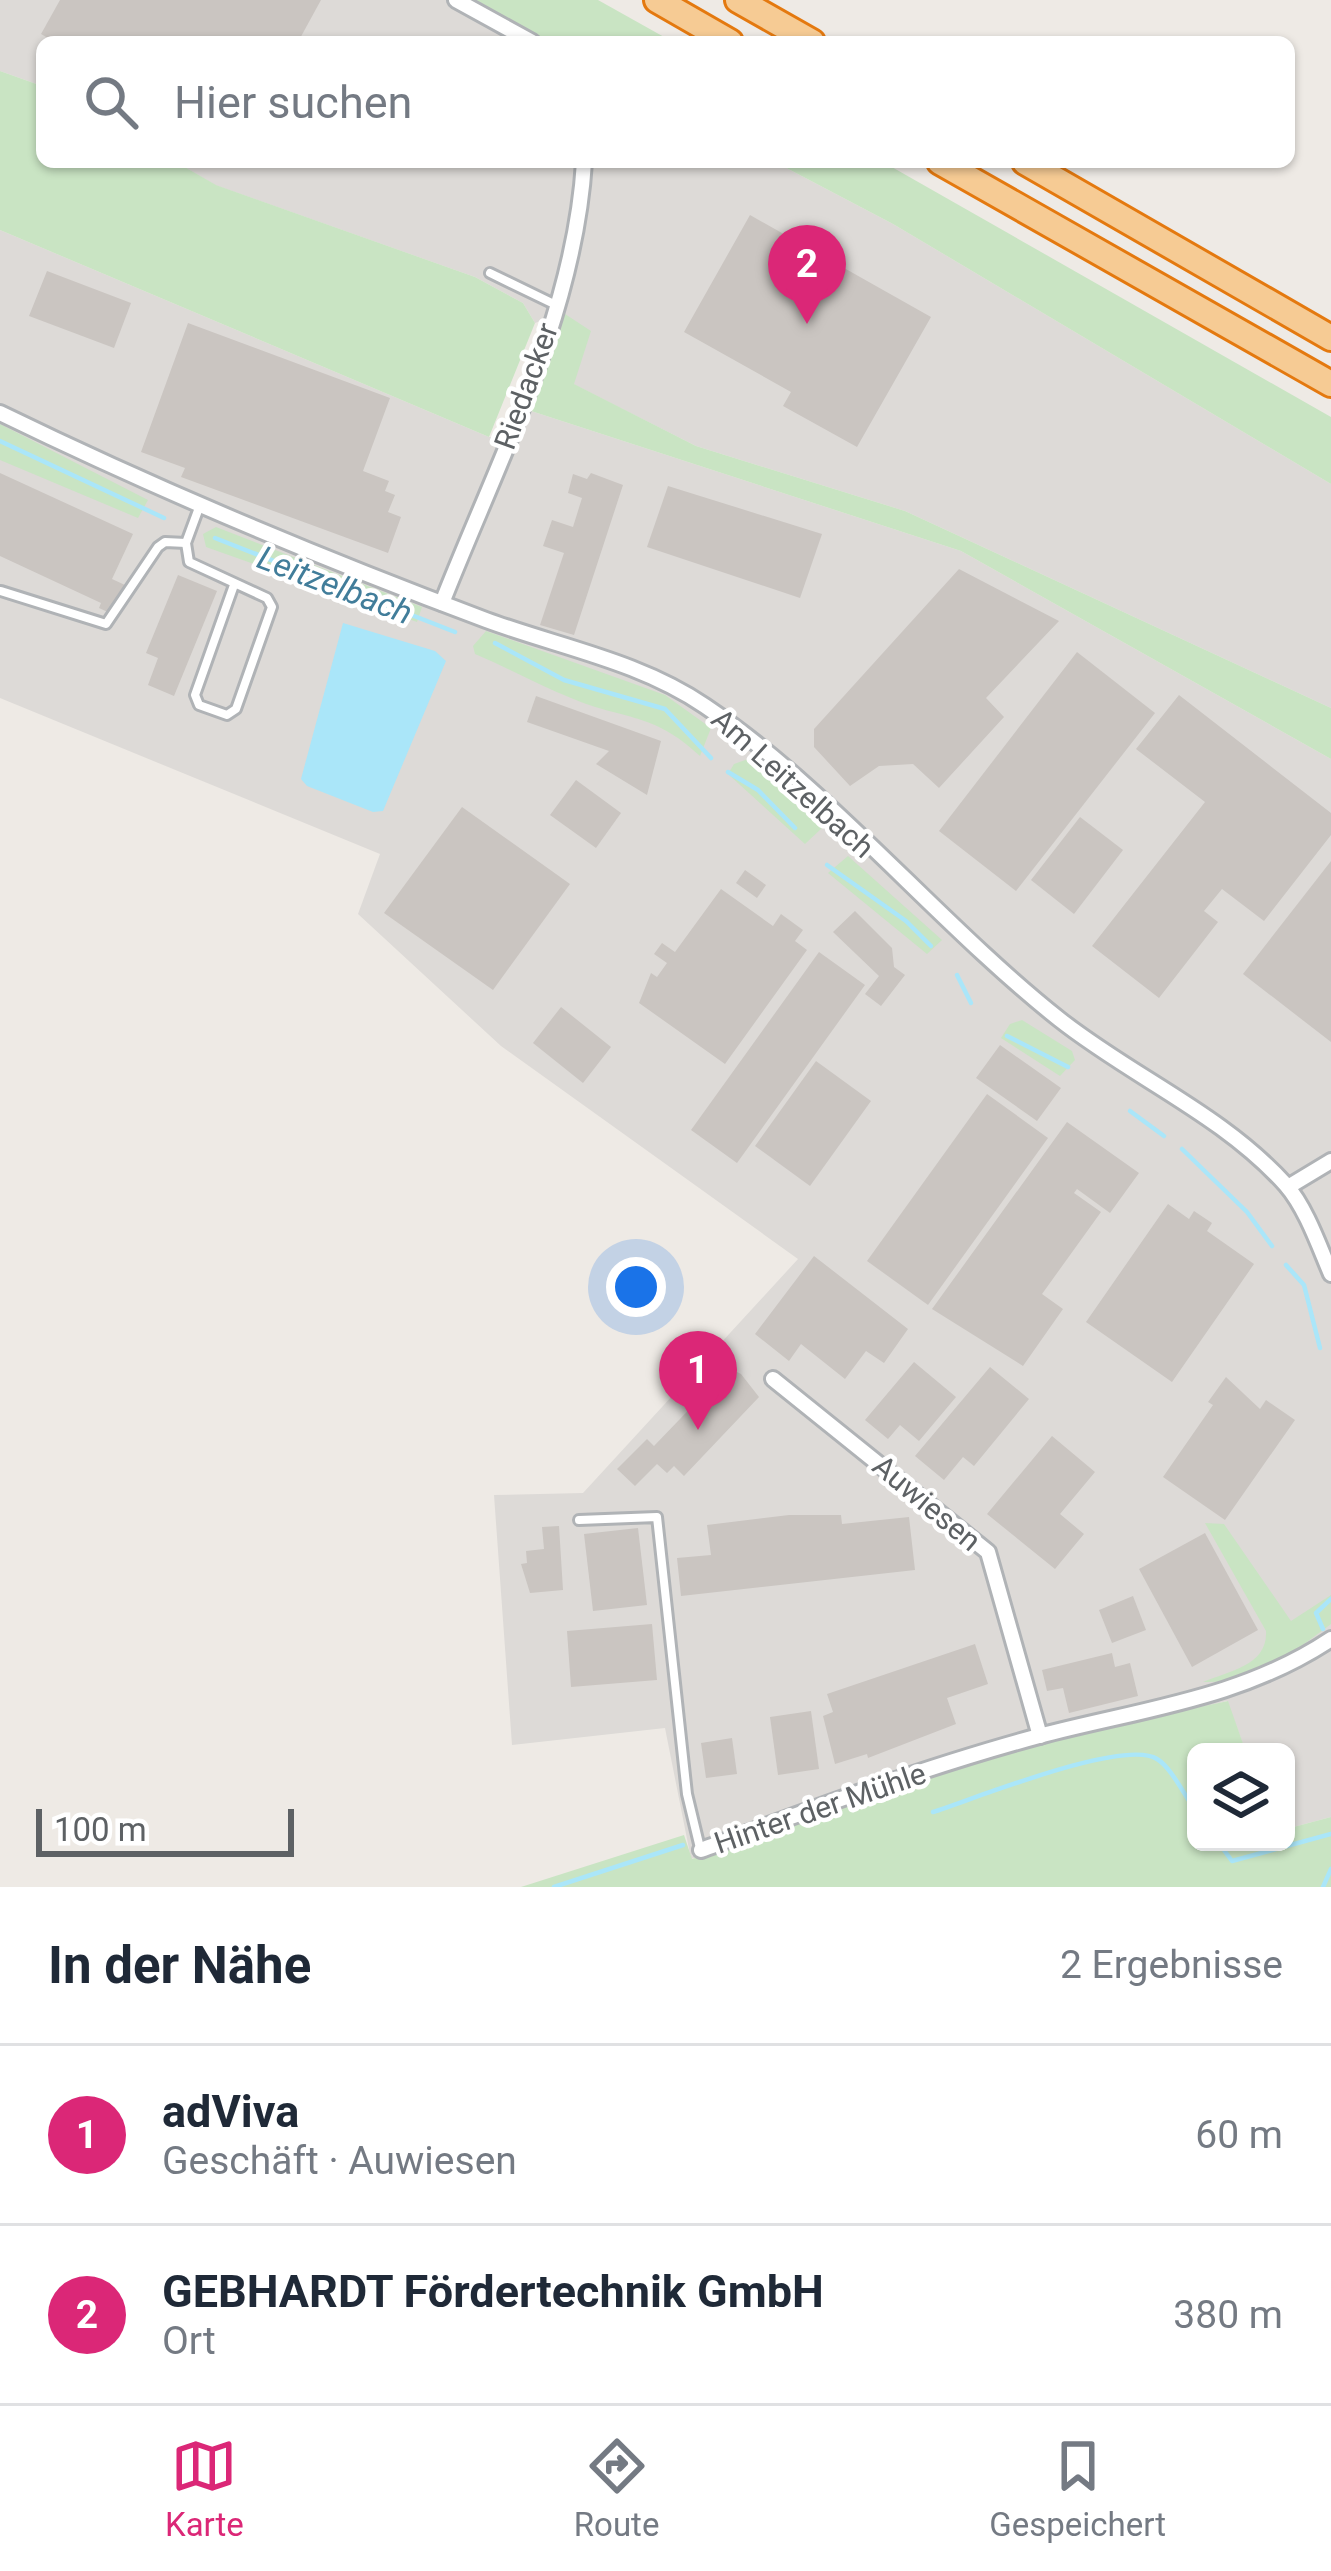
<!DOCTYPE html>
<html lang="de">
<meta charset="utf-8">
<style>
:root{--surface:#fff;--page:#f6f6f7;--text:#1f2937;--muted:#747a83;--line:#e0e1e3;--accent:#db2777}
body{margin:0;font-family:Roboto,sans-serif;background:var(--page);color:var(--text)}
.controls{position:absolute;right:36px;bottom:36px;display:grid;overflow:hidden;border-radius:18px;box-shadow:0 3px 9px #0004}
.controls button{width:108px;height:108px;display:grid;place-items:center;padding:0;border:0;border-bottom:3px solid var(--line);background:var(--surface);color:var(--text);font:60px sans-serif}
.scale{position:absolute;left:36px;bottom:30px;width:258px;box-sizing:border-box;padding-left:12px;border:6px solid #5d6164;border-top:0;font-size:33px;line-height:42px;white-space:nowrap;color:#5d6164;-webkit-text-stroke:9px #fff;paint-order:stroke}
.you{position:absolute;left:636px;top:1287px;width:42px;height:42px;margin:-30px;border:9px solid #fff;border-radius:50%;background:#1a73e8;box-shadow:0 0 0 18px #1a73e833}
.badge{display:grid;place-items:center;width:78px;height:78px;border-radius:50%;background:var(--accent);color:#fff;font-size:39px;font-weight:700}
.pin{position:absolute;translate:-50% -99px;filter:drop-shadow(0 3px 6px #0008)}
.pin::after{content:'';position:absolute;top:63px;width:42px;height:36px;background:inherit;clip-path:polygon(0 0,100% 0,50% 100%)}
.list{margin:0;padding:0;list-style:none}
h2{display:flex;justify-content:space-between;align-items:center;height:156px;margin:0;padding:0 48px;font-size:51px}
h2 small{font-size:39px;font-weight:400;color:var(--muted)}
.list li{display:grid;grid-template-columns:78px 1fr auto;gap:36px;align-items:center;box-sizing:border-box;height:180px;padding:0 48px;border-top:3px solid var(--line)}
.list b{display:block;font-size:45px;white-space:nowrap}
.list p{margin:0;font-size:39px;white-space:nowrap;color:var(--muted)}
.list em{font-size:39px;font-style:normal;color:var(--muted)}
.icon{flex:none;width:66px;height:66px;fill:none;stroke:currentColor;stroke-width:2;stroke-linecap:round;stroke-linejoin:round}
.map{position:relative;flex:none;width:1331px;height:1887px;overflow:hidden}
.search{position:absolute;background:var(--surface);box-shadow:0 3px 9px #0004;left:36px;right:36px;top:36px;height:132px;display:flex;align-items:center;gap:30px;box-sizing:border-box;padding:0 42px;border-radius:18px;color:var(--muted);font-size:45px}
.sheet{height:516px;background:var(--surface)}
nav{display:flex;justify-content:space-around;align-items:center;box-sizing:border-box;height:168px;border-top:3px solid var(--line);background:var(--surface);font-size:33px;color:var(--muted)}
nav a{display:grid;justify-items:center;gap:6px}
nav .on{color:var(--accent)}
.map>svg:first-child{display:block}
.industrial{fill:#dddad7}
.green{fill:#c9e4c3}
.water{fill:#aae6f9}
.lines{fill:none;stroke-linecap:round;stroke-linejoin:round}
.stream{stroke:#aae6f9;stroke-width:4.5}
.building{fill:#cac5c1}
.service-casing{stroke:#b0b3b6;stroke-width:14}
.minor-casing{stroke:#b0b3b6;stroke-width:20}
.motorway-casing{stroke:#e4790f;stroke-width:30}
.service{stroke:#fff;stroke-width:8}
.minor{stroke:#fff;stroke-width:14}
.motorway{stroke:#f6cb94;stroke-width:24}
.labels{text-anchor:middle;dominant-baseline:central;stroke-width:9;stroke-linejoin:round;paint-order:stroke}
.street-label{font-size:30px;fill:#5d6164;stroke:#fff}
.water-label{font-size:33px;font-style:italic;fill:#417d9a;stroke:#fff}
</style>
<div class="map">
<svg width="1331" height="1887" viewBox="0 0 1331 1887">
<rect width="100%" height="100%" fill="#eeeae5"/>
<g class="industrial">
<path d="M0,0h476l72,42h-506v44l-42,-15z"/>
<path d="M176,162h599l118,62 438,260v224l-426,-197 -209,-65 -123,-62 -11,-71 -27,10 -12,-20 -48,-26 -260,-92z"/>
<path d="M0,230l489,207h29l10,-27 433,141 370,208v1058l-45,12v-77h-40l-19,-51 -302,75 -234,83 -26,-131 -153,17 -18,-250 89,-2 215,-234 -297,-213 -143,-132 22,-60 -380,-156z"/>
</g>
<g class="green">
<path d="M476,0h122l75,42h-125z"/>
<path d="M0,71l42,15v76h134l40,23 259,92 48,26 12,20 -46,114 -489,-207z"/>
<path d="M775,162h108l448,255v67l-438,-260z"/>
<path d="M562,312l29,19 -17,53 122,62 209,65 426,197v51l-370,-208 -433,-141z"/>
<path d="M0,424l148,76 -10,18 -138,-58z"/>
<path d="M216,527l206,80 -5,15 -211,-75 -3,-13z"/>
<path d="M486,631l179,64 46,33 -11,28c-48,-45 -75,-35 -129,-58 -33,-13 -63,-30 -96,-44l-2,-8z"/>
<path d="M748,759l32,21 42,48 -17,16 -77,-70 6,-10z"/>
<path d="M848,856l94,84 -15,14 -99,-81z"/>
<path d="M1022,1020l50,31 3,9 -15,16 -59,-38 9,-14z"/>
<path d="M1205,1523l19,1 67,97 40,-26v29c-38,29 -79,60 -128,58 27,-11 65,-17 63,-51z"/>
<path d="M1228,1701l18,51h-50v90h90v-13l45,-12v70h-810l163,-52 8,24 350,-119z"/>
</g>
<path class="water" d="M343,623l92,28 11,10 -63,150 -10,1 -66,-26 -6,-7z"/>
<g class="lines">
<g class="stream">
<path d="M0,441l164,77"/>
<path d="M215,538l240,94"/>
<path d="M495,643l69,37 101,29 46,49"/>
<path d="M728,772l30,18 37,38"/>
<path d="M827,865l79,56 25,25"/>
<path d="M957,975l14,28"/>
<path d="M1007,1036l61,31"/>
<path d="M1130,1111l34,25"/>
<path d="M1182,1149l65,63 25,34"/>
<path d="M1286,1265l18,20 16,63"/>
<path d="M1323,1629l-7,-16 15,-14"/>
<path d="M933,1812c41,-13 191,-74 224,-53 15,9 28,38 39,52"/>
<path d="M1218,1842l14,19 99,-27"/>
<path d="M554,1887l129,-42"/>
<path d="M1323,1887l8,-18"/>
</g>
</g>
<g class="building">
<path d="M60,0h261l-23,42h-243l-14,-8z"/>
<path d="M750,215l181,102 -74,130 -74,-41 8,-14 -107,-60z"/>
<path d="M47,271l84,32 -17,45 -85,-32z"/>
<path d="M188,323l202,75 -27,73 26,10 -4,10 10,4 -7,17 13,5 -13,36 -207,-76 4,-9 -44,-16z"/>
<path d="M0,473l133,61 -21,45 13,6 -13,29 -13,-6 2,-5 -101,-47z"/>
<path d="M591,473l32,12 -49,150 -34,-10 24,-72 -21,-7 9,-26 21,7 9,-29 -14,-5 5,-19 14,5z"/>
<path d="M668,486l154,48 -22,64 -153,-51z"/>
<path d="M959,569l100,52 -73,77 18,19 -65,71 -26,-24 -34,2 -29,20 -36,-39v-18z"/>
<path d="M178,575l39,16 -43,105 -26,-11 10,-27 -12,-5z"/>
<path d="M1077,652l78,61 -139,178 -77,-60z"/>
<path d="M1179,695l152,118v22l-67,86 -42,-32 -18,22 14,11 -59,76 -67,-52 113,-144 -69,-53z"/>
<path d="M536,696l125,45 -14,54 -51,-31 13,-13 -82,-29z"/>
<path d="M576,780l45,33 -25,35 -46,-33z"/>
<path d="M462,807l108,77 -77,106 -109,-77z"/>
<path d="M1080,817l43,33 -49,64 -43,-34z"/>
<path d="M1331,861v181l-88,-68z"/>
<path d="M745,870l21,15 -9,13 -21,-15z"/>
<path d="M721,889l52,37 8,-12 22,16 -8,11 12,9 -82,114 -86,-61 12,-30 6,4 10,-14 -13,-9 8,-11 13,9z"/>
<path d="M855,911l37,37 2,19 11,8 -24,31 -16,-12 14,-18 -46,-44z"/>
<path d="M819,952l46,33 -128,178 -46,-33z"/>
<path d="M561,1007l50,40 -28,36 -50,-40z"/>
<path d="M1000,1045l61,43 -24,33 -61,-43z"/>
<path d="M816,1061l55,40 -61,85 -55,-40z"/>
<path d="M987,1094l61,44 -120,167 -61,-44z"/>
<path d="M1067,1122l72,51 -29,40 -33,-24 -3,4 27,19 -59,82 21,15 -40,57 -91,-57z"/>
<path d="M1168,1204l21,15 5,-8 18,12 -5,8 47,33 -82,118 -86,-60z"/>
<path d="M814,1256l94,73 -24,34 -18,-12 -21,28 -44,-35 -12,17 -34,-27z"/>
<path d="M914,1362l42,35 -37,44 -19,-16 -12,14 -23,-19z"/>
<path d="M990,1367l39,32 -55,67 -11,-9 -19,23 -29,-24z"/>
<path d="M729,1368l12,6 18,23 -75,79 -10,-10 -7,7 -10,-9 -22,22 -18,-17 30,-30 7,7z"/>
<path d="M1226,1377l34,32 6,-9 29,20 -70,100 -62,-43 50,-72 -5,-3z"/>
<path d="M1052,1436l43,36 -35,42 24,20 -29,35 -68,-55z"/>
<path d="M789,1515h52l1,9 67,-7 6,53 -234,26 -4,-38 34,-3 -4,-30z"/>
<path d="M559,1526l4,64 -33,3 -9,-29 6,-1 -1,-12 18,-2 -2,-22z"/>
<path d="M638,1528l9,77 -54,6 -9,-77z"/>
<path d="M1205,1533l53,97 -66,37 -53,-98z"/>
<path d="M1133,1596l13,34 -34,13 -13,-33z"/>
<path d="M652,1624l5,56 -86,7 -4,-56z"/>
<path d="M975,1644l13,40 -41,14 9,26 -88,34 -1,-4 -32,10 -12,-48 10,-4 -6,-18z"/>
<path d="M1112,1653l3,14 15,-4 8,33 -69,17 -6,-25 -16,3 -5,-21z"/>
<path d="M811,1711l8,58 -41,6 -8,-58z"/>
<path d="M732,1738l5,36 -31,4 -5,-35z"/>
</g>
<g class="lines">
<g class="service-casing">
<g id="service">
<path d="M490,273l66,32"/>
<path d="M200,505l-14,38 3,19 78,36 5,9 -36,102 -9,6 -28,-10 -4,-10 39,-110"/>
<path d="M1,591l105,33 52,-77 7,-5 21,1"/>
<path d="M579,1520l78,-3 30,277 13,54"/>
</g>
</g>
<g class="minor-casing">
<g id="minor">
<path d="M456,0l76,42"/>
<path d="M0,413c158,77 321,145 486,207 73,27 153,41 219,86 125,84 233,217 354,313 73,58 163,95 227,166 20,23 33,61 45,89"/>
<path d="M442,603c55,-140 133,-289 142,-441"/>
<path d="M1288,1187l43,-26"/>
<path d="M773,1379l215,173 52,184"/>
<path d="M701,1850c111,-41 223,-83 338,-114 102,-27 202,-37 292,-97"/>
</g>
</g>
<g class="motorway-casing">
<g id="motorway">
<path d="M657,0l73,42"/>
<path d="M738,0l74,42"/>
<path d="M940,162l391,222"/>
<path d="M1025,162l306,176"/>
</g>
</g>
<use href="#service" class="service"/>
<use href="#minor" class="minor"/>
<use href="#motorway" class="motorway"/>
</g>
<g class="labels">
<g class="street-label">
<text transform="translate(526 386) rotate(-70)">Riedacker</text>
<text transform="translate(793 783) rotate(42)">Am Leitzelbach</text>
<text transform="translate(927 1503) rotate(40)">Auwiesen</text>
<text transform="translate(820 1808) rotate(-19)">Hinter der Mühle</text>
</g>
<g class="water-label">
<text transform="translate(335 585) rotate(21)">Leitzelbach</text>
</g>
</g>
</svg>
<div class="controls">
<button><svg class="icon" aria-label="layers" viewBox="0 0 24 24"><path d="M12 4l9 5-9 5-9-5zM3 14l9 5 9-5"/></svg></button>
</div>
<div class="scale">100 m</div>
<div class="you"></div>
<div class="pin badge" style="left:698px;top:1430px">1</div>
<div class="pin badge" style="left:807px;top:324px">2</div>
<div class="search"><svg class="icon" aria-label="search" viewBox="0 0 24 24"><circle cx="10" cy="10" r="6"/><path d="M15 15l6 6"/></svg>Hier suchen</div>
</div>
<section class="sheet">
<h2>In der Nähe<small>2 Ergebnisse</small></h2>
<ul class="list">
<li><span class="badge">1</span><div><b>adViva</b><p>Geschäft · Auwiesen</p></div><em>60 m</em></li>
<li><span class="badge">2</span><div><b>GEBHARDT Fördertechnik GmbH</b><p>Ort</p></div><em>380 m</em></li>
</ul>
</section>
<nav>
<a class="on"><svg class="icon" aria-label="map" viewBox="0 0 24 24"><path d="M3 6l6-2 6 2 6-2v14l-6 2-6-2-6 2zM9 4v14M15 6v14"/></svg>Karte</a>
<a><svg class="icon" aria-label="directions" viewBox="0 0 24 24"><path d="M12 3l9 9-9 9-9-9zM9 14v-3h6M13 9l2 2-2 2"/></svg>Route</a>
<a><svg class="icon" aria-label="saved" viewBox="0 0 24 24"><path d="M7 4h10v16l-5-4-5 4z"/></svg>Gespeichert</a>
</nav>
